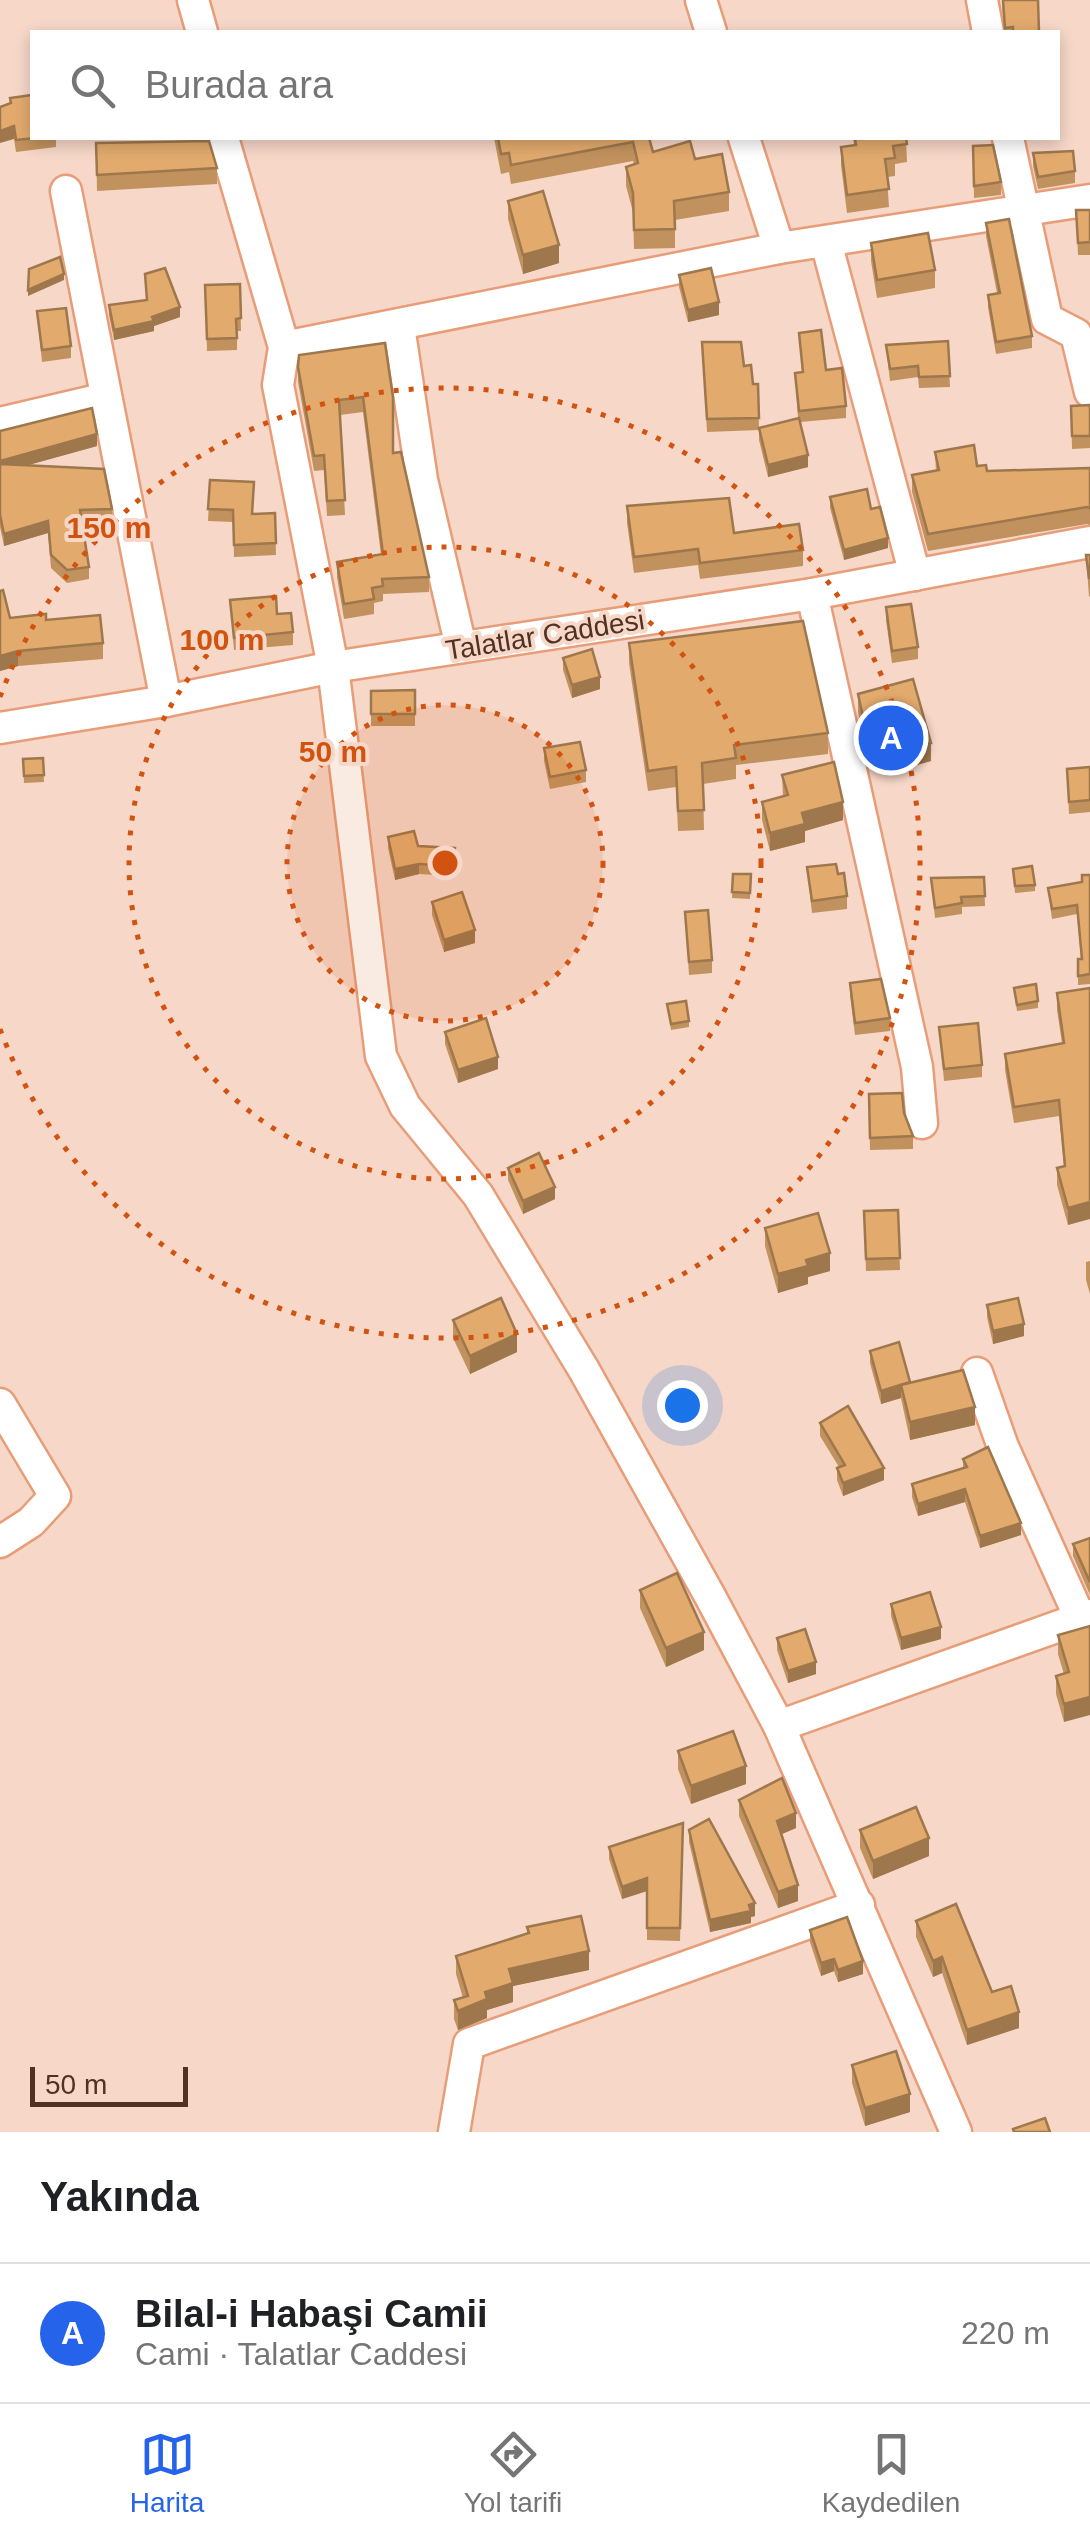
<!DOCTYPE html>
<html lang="tr">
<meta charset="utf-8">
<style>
:root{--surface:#fff;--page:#f2f2f2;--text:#202124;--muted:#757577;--line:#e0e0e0;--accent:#2563eb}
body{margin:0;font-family:Arial,sans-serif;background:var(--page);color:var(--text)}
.scale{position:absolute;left:30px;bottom:25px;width:158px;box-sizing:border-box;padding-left:10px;border:5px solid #503222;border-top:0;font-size:28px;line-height:35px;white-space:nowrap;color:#503222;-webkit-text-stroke:8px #f6d7c8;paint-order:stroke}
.you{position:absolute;left:682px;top:1405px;width:35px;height:35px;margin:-25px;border:8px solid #fff;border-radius:50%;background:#1a73e8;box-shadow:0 0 0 15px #1a73e833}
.badge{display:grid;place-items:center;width:65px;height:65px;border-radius:50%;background:var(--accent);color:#fff;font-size:32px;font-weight:700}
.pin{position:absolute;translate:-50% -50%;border:5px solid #fff;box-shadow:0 2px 10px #0006}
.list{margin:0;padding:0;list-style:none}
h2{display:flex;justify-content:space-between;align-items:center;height:130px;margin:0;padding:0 40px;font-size:42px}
h2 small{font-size:32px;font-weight:400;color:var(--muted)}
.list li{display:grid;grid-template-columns:65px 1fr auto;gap:30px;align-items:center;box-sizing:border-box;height:140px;padding:0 40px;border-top:2px solid var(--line)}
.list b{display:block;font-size:38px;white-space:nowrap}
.list p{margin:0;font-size:32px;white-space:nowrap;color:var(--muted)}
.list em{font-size:32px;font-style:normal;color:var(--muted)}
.icon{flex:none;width:55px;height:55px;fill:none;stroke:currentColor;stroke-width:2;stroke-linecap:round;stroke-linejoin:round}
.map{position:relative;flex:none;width:1090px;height:2132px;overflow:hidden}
.search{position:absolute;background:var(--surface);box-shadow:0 5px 15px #0003;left:30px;right:30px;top:30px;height:110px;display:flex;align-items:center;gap:25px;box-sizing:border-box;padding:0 35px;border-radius:0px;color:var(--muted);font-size:38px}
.sheet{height:270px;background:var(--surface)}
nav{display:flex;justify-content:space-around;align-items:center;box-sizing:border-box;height:140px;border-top:2px solid var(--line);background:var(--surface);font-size:28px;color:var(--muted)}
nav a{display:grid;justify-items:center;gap:5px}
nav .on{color:var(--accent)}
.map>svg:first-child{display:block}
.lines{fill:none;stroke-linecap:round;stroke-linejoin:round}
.minor-casing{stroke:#e79d78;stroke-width:35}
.minor{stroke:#fff;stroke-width:30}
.wall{fill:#c2925e}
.shaded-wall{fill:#9e774c}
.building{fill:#e2aa6d;stroke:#9e774c;stroke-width:2.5}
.ring{fill:none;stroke:#d1530f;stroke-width:5;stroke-dasharray:5 10}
.labels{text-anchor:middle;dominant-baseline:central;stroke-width:8;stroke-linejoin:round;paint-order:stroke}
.street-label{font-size:28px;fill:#503222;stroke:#f6d7c8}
.centre{fill:#d1530f;stroke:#f6d7c8;stroke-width:5}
.ring-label{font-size:30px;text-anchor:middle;font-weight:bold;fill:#d1530f;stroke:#f6d7c8;stroke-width:8;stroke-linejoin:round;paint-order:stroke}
</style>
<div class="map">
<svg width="1090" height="2132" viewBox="0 0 1090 2132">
<rect width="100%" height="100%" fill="#f6d7c8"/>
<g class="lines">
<g class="minor-casing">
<g id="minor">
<path d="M193,0l9,32"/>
<path d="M701,0l10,32"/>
<path d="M982,0l6,32"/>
<path d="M223,138l61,209 -6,38 55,282 48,389 24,50 73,89 106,175 127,228 68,128 177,406"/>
<path d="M744,138l35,110"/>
<path d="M1008,138l39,181 29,15 14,58"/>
<path d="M66,191l100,510"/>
<path d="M826,242l89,333"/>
<path d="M399,326l23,154 39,167"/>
<path d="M284,347l495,-99 311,-48"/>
<path d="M0,423l106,-25"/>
<path d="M812,594l105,473 5,56"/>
<path d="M0,728l166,-27 167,-34 479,-73 278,-52"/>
<path d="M977,1373l26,74 77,171"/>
<path d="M0,1404l55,92 -24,26 -31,20"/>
<path d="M779,1726l311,-111"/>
<path d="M454,2132l15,-88 390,-139"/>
</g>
</g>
<use href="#minor" class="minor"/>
</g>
<g class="wall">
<path d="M1002,0l37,32h-35z"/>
<path d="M0,107l32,31h24v9l-40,5 -2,-13z"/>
<path d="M494,138h155l4,14 42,7 34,33v19l-54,9v28l-41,1 -1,-37 -7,-26v-19l8,-3 -1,-3 -122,23 -2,-12 -8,2z"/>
<path d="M853,138h53l1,24 -12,2v12l-8,1 2,30 -42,6 -6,-48v-18l13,-2z"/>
<path d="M96,143l121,25v16l-120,7z"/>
<path d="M973,146l28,36v13l-27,3z"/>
<path d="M1033,153l42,18v12l-37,6 -5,-23z"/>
<path d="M508,201l51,62 -36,11 -15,-55z"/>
<path d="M1076,210h14v45h-12z"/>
<path d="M986,223l46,113v12l-36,6 -8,-47v-12l9,-2 -11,-57z"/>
<path d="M871,243l64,27v18l-58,10 -6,-37z"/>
<path d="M679,275l40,40 -31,7 -9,-35z"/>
<path d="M240,284l1,47h-4v19l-30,1 -2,-66z"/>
<path d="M109,305l71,12 -26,9v5l-40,9 -5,-25z"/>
<path d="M37,311l34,35v12l-29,4z"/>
<path d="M799,333l27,37 20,36v12l-46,4 8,45 -40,10 -9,-37v-12l39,-10 -3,-45 7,-1z"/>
<path d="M948,341l2,46 -31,1 -1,-11 -28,4 -4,-36z"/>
<path d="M702,342l42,24 9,18h5l1,46 -52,2z"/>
<path d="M385,343l8,110 36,124v15l-46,2v7l-9,2v11l-30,5 -7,-42v-15l44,-7 -18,-143 -23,3 5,100 -18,1 -3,-46 -10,1 -16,-89v-15z"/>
<path d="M1090,405v43l-18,1 -1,-43z"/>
<path d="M0,431l97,15 -69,19 84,44v12l-30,2 7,44v12l-22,4 -16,-15 -3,-35 -44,13 -4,-19z"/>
<path d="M935,452l52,19 103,-3v57l-3,-1 -159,27 -16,-59v-17l24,-4z"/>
<path d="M210,480l43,34 22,-1 1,42 -42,2 -1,-35 -25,-1z"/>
<path d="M830,497l41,12 17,39 -44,12 -14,-52z"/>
<path d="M627,506l176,44v16l-103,13 -2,-14 -64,8 -7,-50z"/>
<path d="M1086,555h4v41l-1,1z"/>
<path d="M0,591l10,27 36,2 57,23v16l-85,7 -18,5z"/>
<path d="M230,600l47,14 16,18v13l-59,5z"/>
<path d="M886,607l32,40v12l-26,4 -6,-43z"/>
<path d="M629,643l199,90v21l-92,11v14l-33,5 1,46 -26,1 -2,-44 -28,4 -19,-128z"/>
<path d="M563,658l37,31 -28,9 -9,-28z"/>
<path d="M913,679l18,82 -25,7 -4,-23 -36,4 -8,-37v-18z"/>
<path d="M415,690v36h-44v-35z"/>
<path d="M544,748l42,22v12l-36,7 -6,-28z"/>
<path d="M43,758l1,24 -20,1 -1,-24z"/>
<path d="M1090,767v45l-21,2 -2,-45z"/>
<path d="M782,775l61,45 -38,11v11l-35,9 -8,-31v-18l21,-6z"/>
<path d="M388,837l30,9 37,2 -1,28 -35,-2 -24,6 -7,-32z"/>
<path d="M807,867l40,29v13l-35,4z"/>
<path d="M1013,869l22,16v6l-20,2z"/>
<path d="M733,874h18l-1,25 -18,-1z"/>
<path d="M1090,875v109l-12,1v-26h3l-4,-45 -25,5 -4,-31 34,-6z"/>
<path d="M984,877l1,29 -23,1v7l-27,4 -4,-40z"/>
<path d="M432,902l43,41 -31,9 -12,-37z"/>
<path d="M685,912l27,48v13l-23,2z"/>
<path d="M850,983l40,35v13l-35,4 -5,-40z"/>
<path d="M1014,988l24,13v7l-21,3z"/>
<path d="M1090,988l-22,237 -11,-40v-17l7,-2 -5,-50 -45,7 -9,-53v-16l57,-11 -5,-33v-17z"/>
<path d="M667,1004l22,17v6l-18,3z"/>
<path d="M939,1027l43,38v12l-38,4z"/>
<path d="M445,1032l53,37 -40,14 -13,-39z"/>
<path d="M869,1094l35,19 9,23v13l-43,1z"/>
<path d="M508,1168l47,31 -32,15 -15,-34z"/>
<path d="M898,1210l2,60 -34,1 -2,-60z"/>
<path d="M765,1228l65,43 -22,6v7l-30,9 -13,-47z"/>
<path d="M1090,1261v33l-4,-14v-18z"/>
<path d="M987,1305l37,31 -31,8 -6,-27z"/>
<path d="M453,1320l64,32 -47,22 -17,-36z"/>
<path d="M870,1351l40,31 65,43 -65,15 -9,-42 -20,6 -11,-41z"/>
<path d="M820,1423l64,57 -41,16 -6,-16v-12l2,-1 -19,-31z"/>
<path d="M963,1459l58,76 -41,13 -15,-46 -47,14 -6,-19v-13l51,-16z"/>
<path d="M1090,1538v57l-17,-39v-12z"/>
<path d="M640,1590l64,60 -38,17 -26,-59z"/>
<path d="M891,1604l50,35 -40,11 -10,-34z"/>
<path d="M1090,1626l-26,96 -8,-28v-18l8,-2 -6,-20v-19z"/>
<path d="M777,1638l39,36 -28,9 -11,-33z"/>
<path d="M678,1751l68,33 -55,20 -13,-35z"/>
<path d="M739,1800l57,28 -14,6 16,67 -20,7 -39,-92z"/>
<path d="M683,1823l-3,118 -33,-1v-49l-25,8 -13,-40v-12z"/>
<path d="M689,1830l66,86 -4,1v6l-41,9 -21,-90z"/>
<path d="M860,1830l69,26 -56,23 -13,-31z"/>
<path d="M916,1921l76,71 27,36 -52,17 -25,-72 -9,4 -17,-40z"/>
<path d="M527,1927l62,43 -76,16v16l-26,8v8l-29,12 -4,-11v-19l9,-2 -7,-24v-18l71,-22z"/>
<path d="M810,1930l53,44 -25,8 -4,-11 -13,5 -11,-34z"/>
<path d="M852,2065l58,47 -45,14 -13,-43z"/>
</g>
<g class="shaded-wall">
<path d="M14,126v13l-14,4v-12z"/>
<path d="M559,245v18l-36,11v-19z"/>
<path d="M64,274v6l-36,16v-6z"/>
<path d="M719,302v13l-31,7v-12z"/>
<path d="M180,307v10l-26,9v5l-40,9v-10z"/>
<path d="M97,434v12l-97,27v-12z"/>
<path d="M808,455v12l-40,10v-12z"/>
<path d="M48,521v12l-44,13v-12z"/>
<path d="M888,538v10l-44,12v-10z"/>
<path d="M18,651v15l-18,5v-15z"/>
<path d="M600,677v12l-28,9v-13z"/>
<path d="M931,743v18l-25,7v-19z"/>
<path d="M843,802v18l-38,11v11l-35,9v-18l32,-20z"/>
<path d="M419,864v10l-24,6v-11z"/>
<path d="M475,930v13l-31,9v-12z"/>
<path d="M498,1057v12l-40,14v-13z"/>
<path d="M555,1187v12l-32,15v-13z"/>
<path d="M1090,1202v17l-22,6v-17z"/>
<path d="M830,1253v18l-22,6v7l-30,9v-19l28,-14z"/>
<path d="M1024,1324v12l-31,8v-13z"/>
<path d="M517,1334v18l-47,22v-18z"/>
<path d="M901,1386v12l-20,6v-13z"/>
<path d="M975,1407v18l-65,15v-18z"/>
<path d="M884,1468v12l-41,16v-13z"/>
<path d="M965,1489v13l-47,14v-12z"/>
<path d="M1021,1523v12l-41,13v-12z"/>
<path d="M941,1627v12l-40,11v-12z"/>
<path d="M704,1632v18l-38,17v-19z"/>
<path d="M816,1662v12l-28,9v-12z"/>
<path d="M1090,1697v18l-26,7v-18z"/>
<path d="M746,1766v18l-55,20v-18z"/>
<path d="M796,1813v15l-19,8v-15z"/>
<path d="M929,1838v18l-56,23v-18z"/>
<path d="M647,1878v13l-25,8v-12z"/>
<path d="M798,1885v16l-20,7v-16z"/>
<path d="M755,1903v13l-4,1v6l-41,9v-12z"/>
<path d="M589,1951v19l-76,16v16l-26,8v8l-29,12v-19l27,-19 24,-23z"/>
<path d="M942,1957v16l-9,4v-16z"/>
<path d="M834,1959v12l-13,5v-13z"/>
<path d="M863,1961v13l-25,8v-12z"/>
<path d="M1019,2012v16l-52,17v-15z"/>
<path d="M910,2094v18l-45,14v-18z"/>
</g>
<g class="building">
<path d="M1003,0h35l1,32h-26v-5l-8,1z"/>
<path d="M32,95v43h4l-20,2 -2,-14 -14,5v-24l11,-4 -1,-5z"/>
<path d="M498,138h151l4,14 37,-11 5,18 27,-5 7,38 -55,9 1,28 -41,1 -1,-37 -7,-26 12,-4 -5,-21 -122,23 -2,-12 -8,1z"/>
<path d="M855,138h51l1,6 -14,2 2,12 -10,1 4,30 -42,6 -6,-48 15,-2z"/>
<path d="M209,141l8,27 -120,7 -1,-32z"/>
<path d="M993,145l8,37 -27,4 -1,-40z"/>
<path d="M1073,151l2,20 -37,6 -5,-24z"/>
<path d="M543,191l16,54 -36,10 -15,-54z"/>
<path d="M1076,210h14v32l-12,1z"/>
<path d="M1009,219l23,117 -36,6 -8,-47 12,-2 -14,-70z"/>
<path d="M928,233l7,37 -58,10 -6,-37z"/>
<path d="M60,257l4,17 -36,16 1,-21z"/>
<path d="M165,268l15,39 -28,10 2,4 -40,9 -5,-25 38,-5 -2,-26z"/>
<path d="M711,268l8,34 -31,8 -9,-35z"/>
<path d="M240,284l1,34 -5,1 1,19 -30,1 -2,-54z"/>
<path d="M66,308l5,38 -29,4 -5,-39z"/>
<path d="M821,330l5,40 16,-2 4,38 -47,5 -4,-38 8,-1 -4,-39z"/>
<path d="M948,341l2,35 -31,1 -1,-11 -28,3 -4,-24z"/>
<path d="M702,342h39l3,24 7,-1 2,19h5l1,34 -52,1z"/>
<path d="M385,343l8,54v56l8,-1 28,125 -47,2 1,7 -11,2 2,11 -30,5 -7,-42 46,-8 -20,-157 -24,3 6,100 -18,1 -3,-46 -10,1 -16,-89 1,-12z"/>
<path d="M1090,405v31h-18l-1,-30z"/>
<path d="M92,408l5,26 -97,27v-30z"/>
<path d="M799,418l9,37 -40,10 -9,-37z"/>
<path d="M974,445l3,21 9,-1 1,6 103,-3v40l-3,-1 -159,27 -16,-59 27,-5 -4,-18z"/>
<path d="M0,464l104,5 8,40 -32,1 9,57 -22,3 -16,-15 -3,-34 -44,13 -4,-19z"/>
<path d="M210,480l44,2 -2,32 23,-1 1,30 -42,2 -1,-35 -25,-1z"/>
<path d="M867,489l4,20 9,-2 8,31 -44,12 -14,-53z"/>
<path d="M729,498l5,35 65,-9 4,26 -103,13 -2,-14 -64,8 -7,-51z"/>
<path d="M1086,555h4v23h-1z"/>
<path d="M3,590l7,28 36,-4v6l54,-5 3,28 -85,8 -18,5v-65z"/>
<path d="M276,596l1,18 14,-1 2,19 -59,6 -4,-38z"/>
<path d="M911,604l7,43 -26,4 -6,-44z"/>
<path d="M803,621l25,112 -94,12 2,13 -34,5 2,47 -26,1 -2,-44 -28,4 -19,-128z"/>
<path d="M592,649l8,28 -28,8 -9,-27z"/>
<path d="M913,679l18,64 -25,6 -4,-22 -36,4 -8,-37z"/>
<path d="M415,690v24h-44v-23z"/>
<path d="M580,742l6,28 -36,7 -6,-29z"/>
<path d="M43,758l1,17 -20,1 -1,-17z"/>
<path d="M834,762l9,40 -41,11 3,11 -35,9 -8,-31 26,-7 -6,-20z"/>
<path d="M1090,767v33l-21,2 -2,-33z"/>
<path d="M414,831l4,15 37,2 -1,18 -35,-2 -24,5 -7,-32z"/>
<path d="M836,864l2,10 6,-1 3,23 -35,5 -5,-34z"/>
<path d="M1032,866l3,19 -20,1 -2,-17z"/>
<path d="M733,874h18l-1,19 -18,-1z"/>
<path d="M1082,875h8v99l-12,2v-17h4l-5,-54 -25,4 -4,-21 34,-6z"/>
<path d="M984,877l1,19 -24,1 1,6 -27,5 -4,-30z"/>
<path d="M462,892l13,38 -31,10 -12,-38z"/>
<path d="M708,910l4,50 -23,2 -4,-50z"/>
<path d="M881,979l9,39 -35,5 -5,-40z"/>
<path d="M1036,984l2,17 -21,4 -3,-17z"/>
<path d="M1090,988v214l-22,6 -11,-40 8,-2 -6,-66 -45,7 -9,-53 59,-11 -7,-50z"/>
<path d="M686,1001l3,20 -18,3 -4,-20z"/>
<path d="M486,1018l12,39 -40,13 -13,-38z"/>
<path d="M978,1023l4,42 -38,4 -5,-42z"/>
<path d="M902,1093l2,20 9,23 -43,2 -1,-44z"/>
<path d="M539,1153l16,34 -32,14 -15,-33z"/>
<path d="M898,1210l2,48 -34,1 -2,-48z"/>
<path d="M818,1213l12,40 -24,7 2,6 -30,8 -13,-46z"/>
<path d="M501,1298l16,36 -47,22 -17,-36z"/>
<path d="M1018,1298l6,26 -31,7 -6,-26z"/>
<path d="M899,1342l11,40 -29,9 -11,-40z"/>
<path d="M963,1370l12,37 -65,15 -9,-37z"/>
<path d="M848,1406l36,62 -41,15 -6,-15 8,-3 -25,-42z"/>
<path d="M988,1447l33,76 -41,13 -15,-47 -47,15 -6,-20 55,-17 -4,-8z"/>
<path d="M1090,1538v44l-17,-38z"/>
<path d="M677,1573l27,59 -38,16 -26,-58z"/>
<path d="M930,1592l11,35 -40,11 -10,-34z"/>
<path d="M1090,1626v71l-26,7 -8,-28 13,-4 -11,-37z"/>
<path d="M805,1629l11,33 -28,9 -11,-33z"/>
<path d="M733,1731l13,35 -55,20 -13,-35z"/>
<path d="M782,1778l14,35 -19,8 21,64 -20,7 -39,-92z"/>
<path d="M916,1807l13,31 -56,23 -13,-31z"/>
<path d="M709,1819l46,84 -6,2 2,6 -41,9 -21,-90z"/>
<path d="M683,1823l-3,105h-33v-50l-25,9 -13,-40z"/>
<path d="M956,1904l36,88 19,-6 8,26 -52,18 -25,-73 -9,4 -17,-40z"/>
<path d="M581,1916l8,35 -80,18 4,14 -28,9 2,7 -29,12 -4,-11 14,-4 -12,-40 73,-23 -2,-6z"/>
<path d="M847,1917l16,44 -25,9 -4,-11 -13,4 -11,-33z"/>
<path d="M896,2051l14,43 -45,14 -13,-43z"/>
<path d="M1045,2118l5,14h-36l-1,-3z"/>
</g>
<circle cx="445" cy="863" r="158" fill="#d1530f" fill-opacity=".12"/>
<g class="ring">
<circle cx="445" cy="863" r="158"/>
<circle cx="445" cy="863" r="316"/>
<path d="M0 697A475 475 0 1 1 0 1029"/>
</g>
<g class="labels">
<g class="street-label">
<text transform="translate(545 635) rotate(-9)">Talatlar Caddesi</text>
</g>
</g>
<circle cx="445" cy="863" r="15" class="centre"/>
<g class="ring-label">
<text x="109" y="538">150 m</text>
<text x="222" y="650">100 m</text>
<text x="333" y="762">50 m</text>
</g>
</svg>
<div class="scale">50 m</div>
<div class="you"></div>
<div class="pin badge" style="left:891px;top:738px">A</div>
<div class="search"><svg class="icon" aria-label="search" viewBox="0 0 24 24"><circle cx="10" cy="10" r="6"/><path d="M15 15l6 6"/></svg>Burada ara</div>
</div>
<section class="sheet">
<h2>Yakında<small></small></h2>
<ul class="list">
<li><span class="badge">A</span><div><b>Bilal-i Habaşi Camii</b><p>Cami · Talatlar Caddesi</p></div><em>220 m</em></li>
</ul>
</section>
<nav>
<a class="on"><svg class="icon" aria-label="map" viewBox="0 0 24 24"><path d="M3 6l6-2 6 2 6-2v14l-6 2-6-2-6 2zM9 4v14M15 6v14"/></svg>Harita</a>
<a><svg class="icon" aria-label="directions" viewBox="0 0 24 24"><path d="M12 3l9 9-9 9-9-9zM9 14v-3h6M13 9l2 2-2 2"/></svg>Yol tarifi</a>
<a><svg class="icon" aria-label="saved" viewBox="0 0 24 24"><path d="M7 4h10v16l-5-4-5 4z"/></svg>Kaydedilen</a>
</nav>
